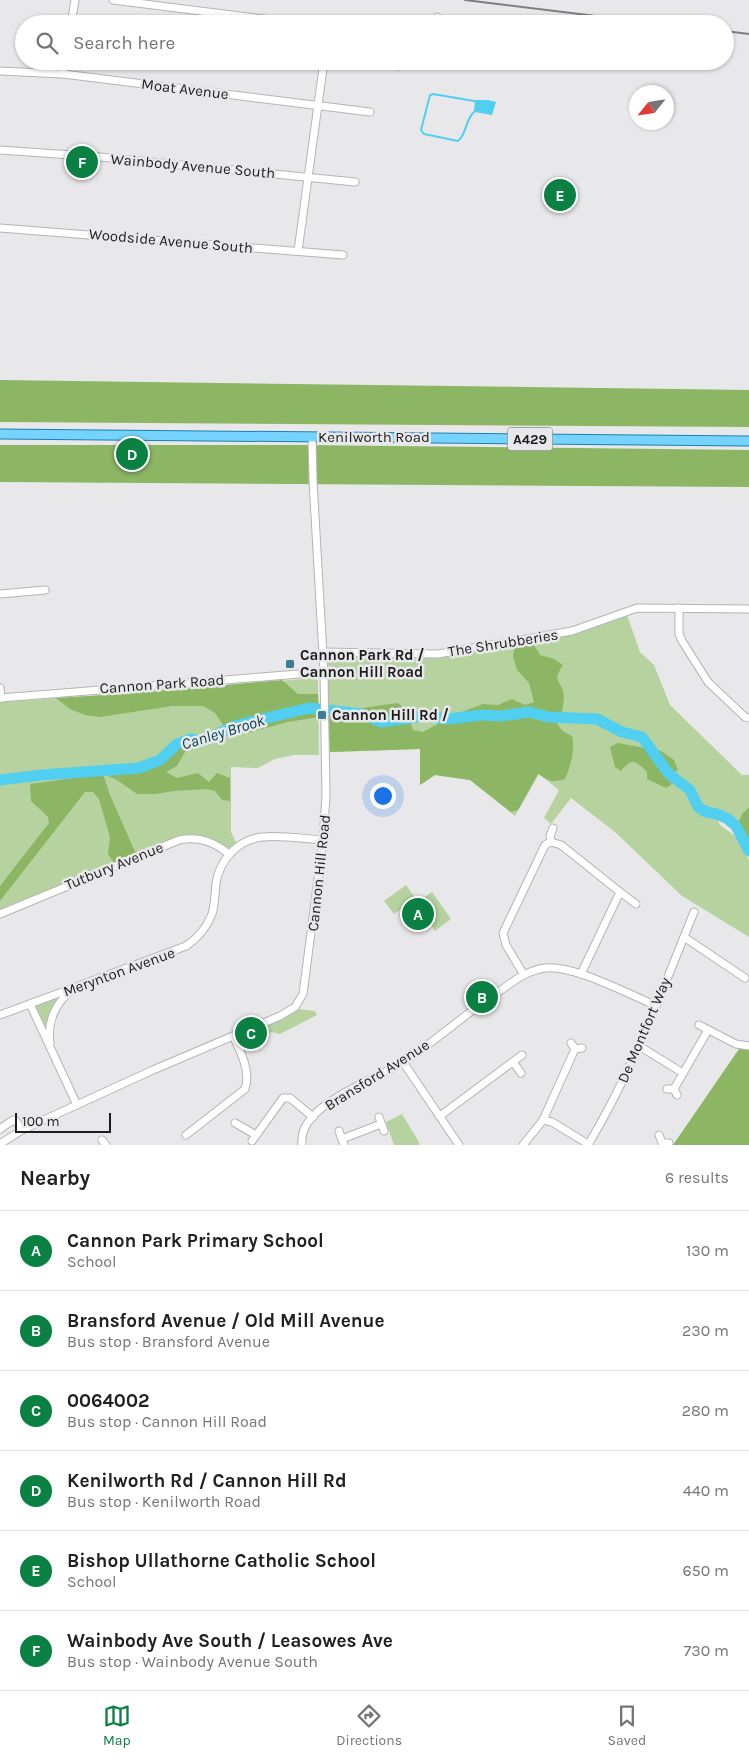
<!DOCTYPE html>
<meta charset="utf-8">
<style>
:root{--surface:#fff;--page:#f6f6f6;--text:#202124;--muted:#757577;--line:#e0e0e0;--accent:#0b8043}
body{margin:0;font-family:Karla,sans-serif;background:var(--page);color:var(--text)}
.compass{position:absolute;left:629px;top:85px;width:45px;height:45px;border-radius:50%;background:var(--surface);box-shadow:0 1px 4px #0004;rotate:240deg}
.scale{position:absolute;left:15px;bottom:12px;width:96px;box-sizing:border-box;padding-left:5px;border:2px solid #1d1c1d;border-top:0;font-size:14px;line-height:18px;white-space:nowrap;color:#1d1c1d;-webkit-text-stroke:4px #e8e8ea;paint-order:stroke}
.you{position:absolute;left:382px;top:795px;width:18px;height:18px;margin:-12px;border:4px solid #fff;border-radius:50%;background:#1a73e8;box-shadow:0 0 0 8px #1a73e833}
.badge{display:grid;place-items:center;width:32px;height:32px;border-radius:50%;background:var(--accent);color:#fff;font-size:16px;font-weight:700}
.pin{position:absolute;translate:-50% -50%;border:2px solid #fff;box-shadow:0 1px 5px #0006}
.list{margin:0;padding:0;list-style:none}
h2{display:flex;justify-content:space-between;align-items:center;height:65px;margin:0;padding:0 20px;font-size:21px}
h2 small{font-size:16px;font-weight:400;color:var(--muted)}
.list li{display:grid;grid-template-columns:32px 1fr auto;gap:15px;align-items:center;box-sizing:border-box;height:80px;padding:0 20px;border-top:1px solid var(--line)}
.list b{display:block;font-size:19px;white-space:nowrap}
.list p{margin:0;font-size:16px;white-space:nowrap;color:var(--muted)}
.list em{font-size:16px;font-style:normal;color:var(--muted)}
.icon{flex:none;width:28px;height:28px;fill:none;stroke:currentColor;stroke-width:2;stroke-linecap:round;stroke-linejoin:round}
.map{position:relative;flex:none;width:749px;height:1145px;overflow:hidden}
.search{position:absolute;background:var(--surface);box-shadow:0 1px 4px #0004;left:15px;right:15px;top:15px;height:55px;display:flex;align-items:center;gap:12px;box-sizing:border-box;padding:0 18px;border-radius:28px;color:var(--muted);font-size:19px}
.sheet{height:545px;background:var(--surface)}
nav{display:flex;justify-content:space-around;align-items:center;box-sizing:border-box;height:70px;border-top:1px solid var(--line);background:var(--surface);font-size:14px;color:var(--muted)}
nav a{display:grid;justify-items:center;gap:2px}
nav .on{color:var(--accent)}
.map>svg:first-child{display:block}
.green{fill:#b6d39f}
.forest{fill:#8cb664}
.water{fill:#51cff1}
.lines{fill:none;stroke-linecap:round;stroke-linejoin:round}
.stream{stroke:#51cff1;stroke-width:2}
.river{stroke:#51cff1;stroke-width:11}
.minor-casing{stroke:#b4b4b7;stroke-width:9}
.major-casing{stroke:#1c7fae;stroke-width:11}
.minor{stroke:#fff;stroke-width:7}
.major{stroke:#76d3fd;stroke-width:9}
.rail{stroke:#7f7f80;stroke-width:2}
.poi-dot{fill:#3d7d91;stroke:#e8e8ea;stroke-width:2}
.labels{text-anchor:middle;dominant-baseline:central;stroke-width:5;stroke-linejoin:round;paint-order:stroke}
.shield{fill:#e8e8ea;stroke:#5a595a;stroke-width:1}
.shield-label{font-size:14px;font-weight:bold;fill:#1d1c1d}
.street-label{font-size:15px;fill:#1d1c1d;stroke:#e8e8ea}
.poi-label{font-size:15px;font-weight:bold;fill:#1d1c1d;stroke:#e8e8ea;text-anchor:start}
.water-label{font-size:16px;font-style:italic;fill:#003c4a;stroke:#e8e8ea}
</style>
<div class="map">
<svg width="749" height="1145" viewBox="0 0 749 1145">
<rect width="100%" height="100%" fill="#e8e8ea"/>
<g class="green">
<path d="M627,615l13,37 14,13 16,40 72,70h7v32l-7,7 -5,11 -15,-12 -8,-1 6,13 18,13 11,22v77l-67,-41 -67,-64 -44,-34 -20,26 -7,-6 15,-28 -20,-16 -24,42 -45,-36 -35,-5 -15,10v-36l-90,3 -4,-88 8,-8 105,1 132,-22z"/>
<path d="M315,678l3,3 1,74h-25l-19,4 -17,9 -27,-1v65l6,12 -7,4 -3,-1c-4,-1 -7,-4 -11,-6 -16,-8 -34,-4 -51,0l-165,70v-209l122,-8z"/>
<path d="M406,885l10,14 -22,15 -10,-13z"/>
<path d="M432,892l19,27 -16,12 -19,-28z"/>
<path d="M55,998l2,4 -11,23h-2l-8,-18 2,-3z"/>
<path d="M299,1009l16,2 2,4 -37,19 -8,-2 -28,11 1,-8z"/>
<path d="M402,1114l17,28v3h-25l-8,-23z"/>
</g>
<g class="forest">
<path d="M0,380l749,10v37l-749,-5z"/>
<path d="M0,445h300l449,5v37l-749,-5z"/>
<path d="M532,642l8,13 14,4 9,6c-10,16 -5,12 0,26 2,6 0,15 -1,21l-8,2c3,12 7,17 18,22 4,12 -2,32 -7,43 -14,4 -16,2 -27,-5l-20,36 -7,2 -41,-32 -35,-5 -15,10v-36l-90,3 -2,-37 16,-1 18,-6 36,-5 9,8 6,19 10,2 33,-18 27,-10 15,1 14,-6 13,6 9,-3 -5,-19 -12,-13 -4,-14 2,-12z"/>
<path d="M282,680l16,14h20l1,23 -31,5 -40,11 -10,-1 -15,-7 -8,-12 -12,-7h-31l-72,11 -15,-2 -15,-6 -14,-11 66,-4z"/>
<path d="M618,743l43,8 13,9 4,10 -6,4 -1,11 -5,3 -19,-9v-7c-11,-11 -15,-15 -26,-1l-6,-4 -5,-20z"/>
<path d="M181,747h7l-11,19 -11,6 11,6 21,-5 11,9 8,-9 13,5v23l-8,-1 -7,-9 -8,-2 -33,2 -18,3h-19l-20,-14 -11,-5c36,-4 47,-3 75,-28z"/>
<path d="M103,774l7,21 26,59 -22,9 -6,-9 2,-17 -11,-38 -6,-7h-8l-85,109v-15l49,-63 -1,-6 -17,-16 -1,-17z"/>
<path d="M749,807v40l-12,-22 5,-11z"/>
<path d="M739,1049l10,1v95h-76z"/>
</g>
<path class="water" d="M475,100h13l8,2 -4,13 -18,-3z"/>
<g class="lines">
<path class="stream" d="M474,101l-41,-7 -3,1 -9,35 3,4 34,7c9,-7 7,-21 16,-29"/>
<path class="river" d="M0,780l41,-5 98,-7 21,-8 17,-16 14,-5 10,2 7,-2 26,-13 75,-18 53,6 19,8 44,-6 23,3 34,-4 20,1 27,-4 19,5 49,2 25,13 20,5 27,37 21,16 8,17 8,5 11,2 11,5 8,7 13,25"/>
<g class="minor-casing">
<g id="minor">
<path d="M113,0l190,24"/>
<path d="M71,24l4,-24"/>
<path d="M436,24l1,-7"/>
<path d="M398,66l1,-5"/>
<path d="M0,71l63,3 307,38"/>
<path d="M63,74l2,-13"/>
<path d="M0,150l100,7 255,25"/>
<path d="M0,228l343,27"/>
<path d="M298,251l26,-190"/>
<path d="M0,594l45,-4"/>
<path d="M679,608v26l3,7 26,41 37,35 4,1"/>
<path d="M323,652l115,2 134,-23 65,-23 112,1"/>
<path d="M0,688l1,10"/>
<path d="M0,698l324,-26"/>
<path d="M551,842l10,3 59,47 -39,82"/>
<path d="M620,892l16,12"/>
<path d="M0,914l179,-74c20,-4 35,2 50,14"/>
<path d="M684,937l61,41"/>
<path d="M524,975l-18,-30 -3,-12 42,-88 6,-3 -1,-6 3,-8"/>
<path d="M30,1004l47,101"/>
<path d="M0,1015l186,-69c12,-8 21,-19 26,-32 3,-10 3,-21 4,-31 4,-23 21,-43 46,-46 20,-2 41,2 61,3"/>
<path d="M699,1025l37,19 13,2"/>
<path d="M50,1043c-3,-20 5,-40 21,-52"/>
<path d="M571,1043l4,6 7,-1"/>
<path d="M639,1046l44,27"/>
<path d="M403,1062l56,83"/>
<path d="M513,1062l8,11"/>
<path d="M667,1089h7l3,6"/>
<path d="M674,1089l34,-59"/>
<path d="M440,1116l82,-61"/>
<path d="M379,1117l5,14"/>
<path d="M543,1120l32,-71"/>
<path d="M235,1123l21,12"/>
<path d="M0,1129l13,-9h2l7,10"/>
<path d="M339,1131l5,14"/>
<path d="M186,1135l59,-46c6,-17 -4,-37 -12,-53"/>
<path d="M659,1135l3,8h7"/>
<path d="M342,1139l39,-15"/>
<path d="M102,1140l4,5"/>
<path d="M252,1141l31,-43h7l23,19"/>
<path d="M0,1144l22,-14 131,-60 127,-54 15,-9 8,-13 20,-154 3,-44 -2,-124 -11,-191 -1,-44"/>
<path d="M302,1145c-1,-15 5,-23 15,-33 25,-22 58,-33 86,-50 35,-22 66,-52 101,-74 12,-9 25,-18 41,-20 27,-4 83,26 110,37"/>
<path d="M523,1145l20,-25 9,2 36,22"/>
<path d="M588,1145c44,-73 74,-154 106,-233"/>
</g>
</g>
<g class="major-casing">
<path id="major" d="M0,434l749,7"/>
</g>
<use href="#minor" class="minor"/>
<use href="#major" class="major"/>
<g class="rail">
<path d="M465,0l196,24"/>
<path d="M655,20l35,4"/>
<path d="M725,31l24,3"/>
</g>
</g>
<g class="poi-dot">
<rect x="285" y="659" width="10" height="10" rx="2.5"/>
<rect x="317" y="710" width="10" height="10" rx="2.5"/>
</g>
<g class="labels">
<rect class="shield" x="507.5" y="427.5" width="45" height="23" rx="4"/>
<g class="shield-label">
<text x="530" y="439">A429</text>
</g>
<g class="street-label">
<text transform="translate(185 89) rotate(7)">Moat Avenue</text>
<text transform="translate(193 166) rotate(5)">Wainbody Avenue South</text>
<text transform="translate(171 241) rotate(5)">Woodside Avenue South</text>
<text x="374" y="437">Kenilworth Road</text>
<text transform="translate(503 643) rotate(-9)">The Shrubberies</text>
<text transform="translate(162 684) rotate(-4)">Cannon Park Road</text>
<text transform="translate(114 866) rotate(-22)">Tutbury Avenue</text>
<text transform="translate(319 873) rotate(-84)">Cannon Hill Road</text>
<text transform="translate(119 972) rotate(-20)">Merynton Avenue</text>
<text transform="translate(644 1030) rotate(-67)">De Montfort Way</text>
<text transform="translate(377 1075) rotate(-32)">Bransford Avenue</text>
</g>
<g class="poi-label">
<text x="300" y="655">Cannon Park Rd /<tspan x="300" dy="17">Cannon Hill Road</tspan></text>
<text x="332" y="715">Cannon Hill Rd /</text>
</g>
<g class="water-label">
<text transform="translate(223 732) rotate(-17)">Canley Brook</text>
</g>
</g>
</svg>
<svg class="compass" viewBox="-18 -18 36 36"><path d="M0-13l5 13h-10z" fill="#e53935"/><path d="M0 13l5-13h-10z" fill="#757577"/></svg>
<div class="scale">100 m</div>
<div class="you"></div>
<div class="pin badge" style="left:418px;top:914px">A</div>
<div class="pin badge" style="left:482px;top:997px">B</div>
<div class="pin badge" style="left:251px;top:1033px">C</div>
<div class="pin badge" style="left:132px;top:454px">D</div>
<div class="pin badge" style="left:560px;top:195px">E</div>
<div class="pin badge" style="left:82px;top:162px">F</div>
<div class="search"><svg class="icon" aria-label="search" viewBox="0 0 24 24"><circle cx="10" cy="10" r="6"/><path d="M15 15l6 6"/></svg>Search here</div>
</div>
<section class="sheet">
<h2>Nearby<small>6 results</small></h2>
<ul class="list">
<li><span class="badge">A</span><div><b>Cannon Park Primary School</b><p>School</p></div><em>130 m</em></li>
<li><span class="badge">B</span><div><b>Bransford Avenue / Old Mill Avenue</b><p>Bus stop · Bransford Avenue</p></div><em>230 m</em></li>
<li><span class="badge">C</span><div><b>0064002</b><p>Bus stop · Cannon Hill Road</p></div><em>280 m</em></li>
<li><span class="badge">D</span><div><b>Kenilworth Rd / Cannon Hill Rd</b><p>Bus stop · Kenilworth Road</p></div><em>440 m</em></li>
<li><span class="badge">E</span><div><b>Bishop Ullathorne Catholic School</b><p>School</p></div><em>650 m</em></li>
<li><span class="badge">F</span><div><b>Wainbody Ave South / Leasowes Ave</b><p>Bus stop · Wainbody Avenue South</p></div><em>730 m</em></li>
</ul>
</section>
<nav>
<a class="on"><svg class="icon" aria-label="map" viewBox="0 0 24 24"><path d="M3 6l6-2 6 2 6-2v14l-6 2-6-2-6 2zM9 4v14M15 6v14"/></svg>Map</a>
<a><svg class="icon" aria-label="directions" viewBox="0 0 24 24"><path d="M12 3l9 9-9 9-9-9zM9 14v-3h6M13 9l2 2-2 2"/></svg>Directions</a>
<a><svg class="icon" aria-label="saved" viewBox="0 0 24 24"><path d="M7 4h10v16l-5-4-5 4z"/></svg>Saved</a>
</nav>
